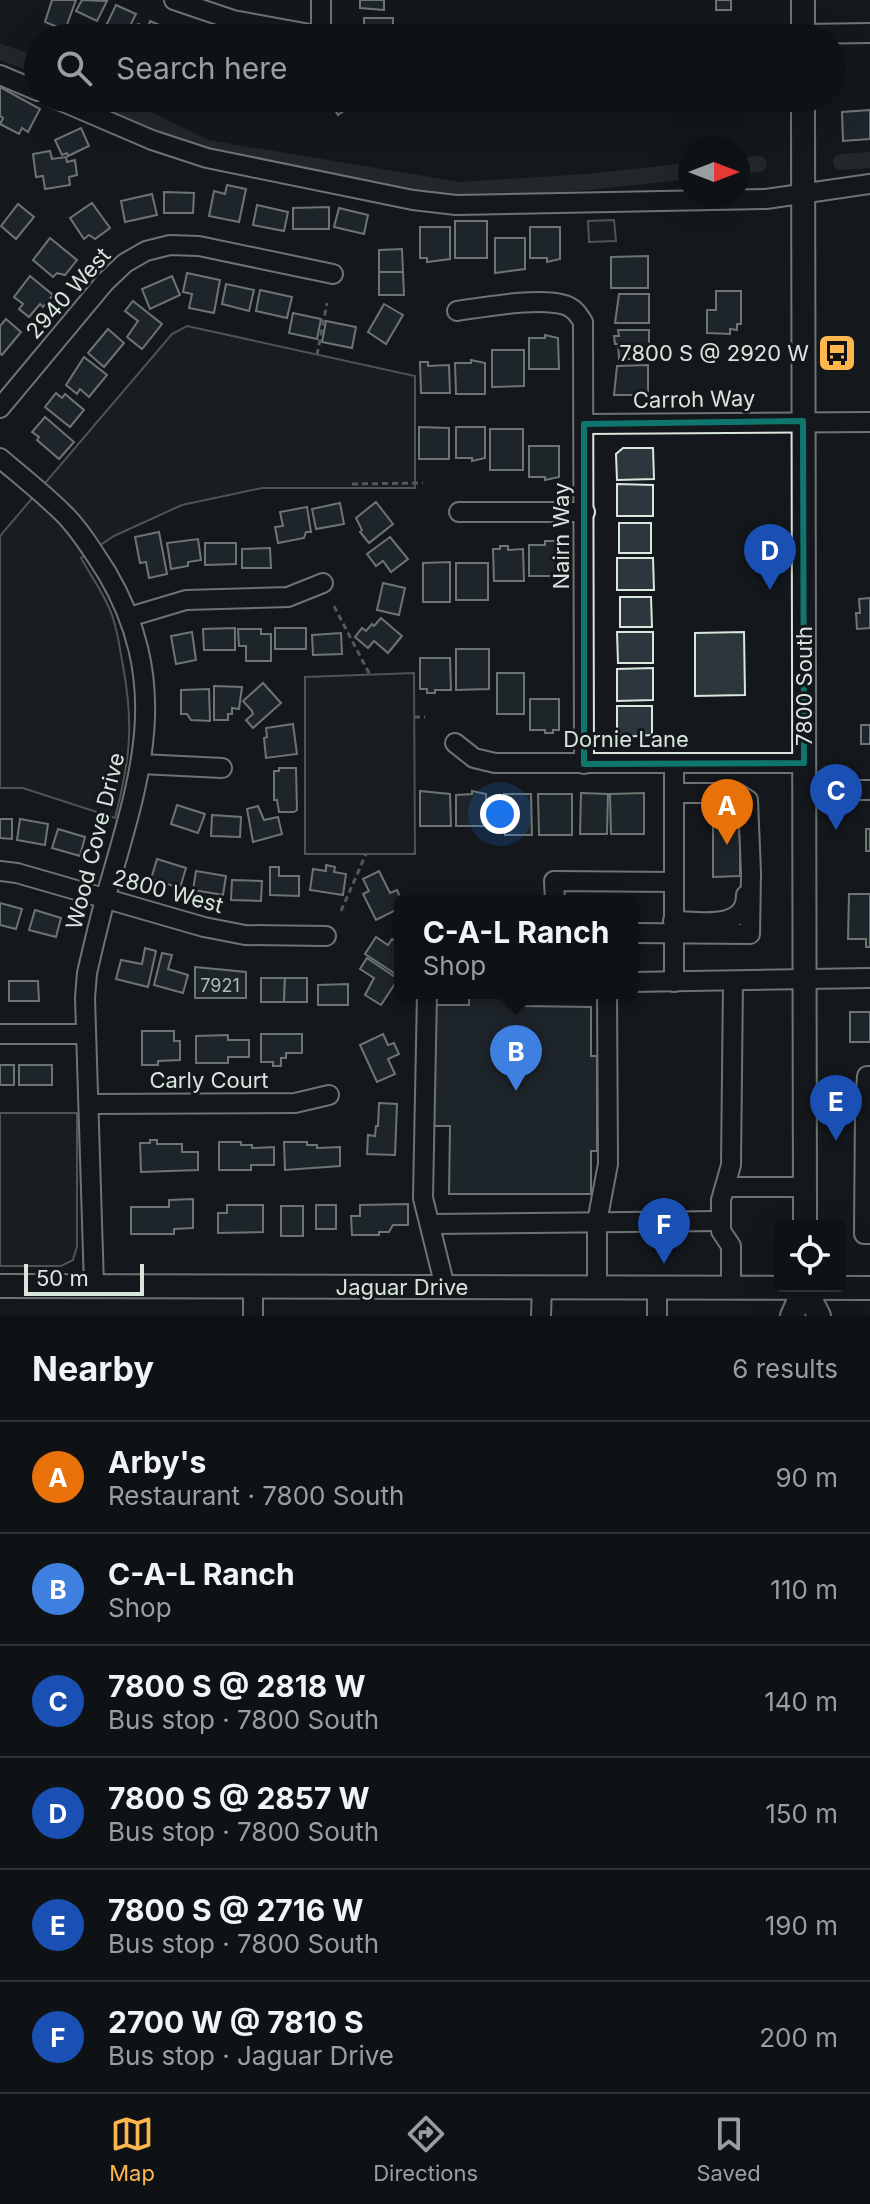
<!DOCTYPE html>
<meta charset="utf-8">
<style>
:root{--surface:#0f1215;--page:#1d2022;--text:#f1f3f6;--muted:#9b9ea0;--line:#2f3234;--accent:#ffb74d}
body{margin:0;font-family:Inter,sans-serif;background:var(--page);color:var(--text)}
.controls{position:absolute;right:24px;bottom:24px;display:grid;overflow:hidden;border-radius:8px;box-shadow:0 8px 32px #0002}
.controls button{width:72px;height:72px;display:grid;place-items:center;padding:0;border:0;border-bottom:2px solid var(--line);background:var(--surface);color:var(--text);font:40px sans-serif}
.compass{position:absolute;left:678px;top:136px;width:72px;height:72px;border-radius:50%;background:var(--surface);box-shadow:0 8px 32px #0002;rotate:90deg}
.scale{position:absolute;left:24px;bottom:20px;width:120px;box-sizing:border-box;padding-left:8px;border:4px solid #d8e6dc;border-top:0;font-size:22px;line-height:28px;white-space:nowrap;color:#d8e6dc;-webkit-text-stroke:6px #14181c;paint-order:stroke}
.you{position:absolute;left:500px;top:814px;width:28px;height:28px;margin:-20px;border:6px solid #fff;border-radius:50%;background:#1a73e8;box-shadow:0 0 0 12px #1a73e833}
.badge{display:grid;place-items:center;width:52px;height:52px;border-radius:50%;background:var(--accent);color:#fff;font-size:26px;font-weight:700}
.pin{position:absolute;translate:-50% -66px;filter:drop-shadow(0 2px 4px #0008)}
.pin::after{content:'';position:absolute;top:42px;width:28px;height:24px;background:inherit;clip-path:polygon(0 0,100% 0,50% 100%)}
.popup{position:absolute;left:394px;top:895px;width:244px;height:104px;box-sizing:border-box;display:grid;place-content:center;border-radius:8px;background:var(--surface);filter:drop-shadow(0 2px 6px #0005);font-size:26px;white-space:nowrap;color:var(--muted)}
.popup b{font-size:30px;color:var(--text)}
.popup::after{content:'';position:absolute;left:50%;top:100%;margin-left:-16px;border:16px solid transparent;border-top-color:var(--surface)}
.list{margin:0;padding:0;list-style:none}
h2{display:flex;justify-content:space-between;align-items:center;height:104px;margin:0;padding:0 32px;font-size:34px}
h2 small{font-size:26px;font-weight:400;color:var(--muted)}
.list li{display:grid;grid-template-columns:52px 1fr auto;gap:24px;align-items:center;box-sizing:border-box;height:112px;padding:0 32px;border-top:2px solid var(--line)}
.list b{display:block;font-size:30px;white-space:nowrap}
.list p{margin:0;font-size:26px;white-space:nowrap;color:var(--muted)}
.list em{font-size:26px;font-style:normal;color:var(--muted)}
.icon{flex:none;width:44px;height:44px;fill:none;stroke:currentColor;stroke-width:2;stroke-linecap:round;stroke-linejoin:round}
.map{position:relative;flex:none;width:870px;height:1316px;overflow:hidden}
.search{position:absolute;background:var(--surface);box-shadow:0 8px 32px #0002;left:24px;right:24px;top:24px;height:88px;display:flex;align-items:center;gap:20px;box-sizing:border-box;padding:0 28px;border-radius:44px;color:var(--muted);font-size:30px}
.sheet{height:776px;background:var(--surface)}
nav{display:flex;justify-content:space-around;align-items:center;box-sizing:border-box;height:112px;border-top:2px solid var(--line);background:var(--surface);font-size:22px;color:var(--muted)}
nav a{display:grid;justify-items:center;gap:4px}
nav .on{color:var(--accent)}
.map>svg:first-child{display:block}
.green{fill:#202428;stroke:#939e99;stroke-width:2}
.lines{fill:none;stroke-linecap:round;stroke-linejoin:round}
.canal{stroke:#363b3e;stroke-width:16}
.building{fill:#2c363c;stroke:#d8e6dc;stroke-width:2}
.minor-casing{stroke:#d8e6dc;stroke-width:22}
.major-casing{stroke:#d8e6dc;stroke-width:26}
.path{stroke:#9da8a2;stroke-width:3;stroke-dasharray:6 4;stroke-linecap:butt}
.minor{stroke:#14181c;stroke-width:18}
.major{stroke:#14181c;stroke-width:22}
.marked{fill:none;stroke:#0f766e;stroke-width:6;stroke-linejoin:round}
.labels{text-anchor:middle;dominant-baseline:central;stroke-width:6;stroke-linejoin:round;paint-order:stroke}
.number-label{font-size:18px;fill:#adbab4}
.street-label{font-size:22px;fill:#d8e6dc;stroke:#14181c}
.poi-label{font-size:22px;fill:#d8e6dc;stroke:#14181c;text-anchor:end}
</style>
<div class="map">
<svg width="870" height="1316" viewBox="0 0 870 1316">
<rect width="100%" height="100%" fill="#14181c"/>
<g class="green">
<path d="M614,220l2,21 -27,1 -1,-21z"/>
<path d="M187,326l228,50v112h-153l-80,17 -68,31 -33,22c11,20 25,38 32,60 5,15 7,32 10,48 11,59 7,94 -8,152l-92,-30h-23v-252l172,-202z"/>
<path d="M414,673l1,181h-110v-177z"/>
<path d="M0,1113h77v133l-4,14 -12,6h-61z"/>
</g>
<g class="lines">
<g class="canal">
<path d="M0,52l38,13"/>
<path d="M105,98l101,50 253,42 128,-8 103,-11"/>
<path d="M841,162l29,-2"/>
<path d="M738,166l21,-2"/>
</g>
</g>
<g class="building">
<path d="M52,0h24l-11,30 -20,-8z"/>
<path d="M82,0l25,1 -10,20 -21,-10z"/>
<path d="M360,0h24v10l-24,-2z"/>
<rect x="716" y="0" width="15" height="10"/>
<path d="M116,5l20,9 -12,24h-9l-12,-6z"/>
<path d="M364,18h29v20h-22v-5h-7z"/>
<path d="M150,21l14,6 -5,11h-27l6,-14 10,3z"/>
<path d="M0,87l40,22 -12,23 -6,-4 -3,6 -19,-10 3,-6 -3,-2z"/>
<rect x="289" y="98" width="26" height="10"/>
<path d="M328,98h28l2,3 -20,14z"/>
<path d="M870,110v29l-27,2 -1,-29z"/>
<path d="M81,128l8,18 -21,10 -1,-3 -5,2 -7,-15z"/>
<path d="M50,151l2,8 14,-2 1,5 8,-2 2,15 -8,2 1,8 -25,4 -2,-13 -7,1 -3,-23z"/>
<path d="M227,185l19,4 -7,33 -30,-6 5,-25 11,3z"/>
<path d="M164,192l30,1 -1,20h-29z"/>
<path d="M152,194l5,21 -32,7 -4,-21z"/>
<path d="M92,203l18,25 -15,11 -6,-4 -5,4 -14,-21z"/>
<path d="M18,204l16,13 -18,22 -15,-13z"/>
<path d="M257,205l31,7 -4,19 -31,-6z"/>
<path d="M329,207v22h-36v-21z"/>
<path d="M339,208l29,7 -4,19 -30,-7z"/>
<rect x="455" y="221" width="32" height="37"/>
<path d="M420,227h30v32l-23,3v-4h-7z"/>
<path d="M530,227h30v32l-13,3v-4h-17z"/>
<path d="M50,238l27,22 -12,15 -8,-2 -4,4 -20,-17z"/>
<path d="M495,238h30v31l-30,4z"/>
<path d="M402,249l1,23h-24v-22z"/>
<path d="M648,256v32h-37v-31z"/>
<path d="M379,272h24l1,23h-25z"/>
<path d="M187,273l33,7 -6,33 -25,-5 3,-14 -9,-2z"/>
<path d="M30,276l23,19 -10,12 -3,-3 -11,13 -10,-8 4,-5 -9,-7z"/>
<path d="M172,276l8,19 -30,14 -8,-20z"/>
<path d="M226,284l28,6 -5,21 -27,-7z"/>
<path d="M260,290l32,7 -5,21 -31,-7z"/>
<path d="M716,291h25v33h-4v6l-7,-1v5l-23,-1v-23h9z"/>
<path d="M619,294h30v29h-34z"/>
<path d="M133,301l29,23 -20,25 -15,-12 11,-16 -13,-10z"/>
<path d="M384,304l19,11 -17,29 -18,-12z"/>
<path d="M293,313l28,6 -4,20 -28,-6z"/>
<path d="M6,319l15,13 -19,23 -2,-2v-27z"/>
<path d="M326,321l30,6 -4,21 -30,-6z"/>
<path d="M108,329l16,14 -20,24 -16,-14z"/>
<path d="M618,330h31v29h-30l-1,-15h-3l-1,-8h5z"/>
<path d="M545,335l13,3 1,31h-30v-31h16z"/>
<path d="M492,350h32v36l-32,1z"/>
<path d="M84,357l23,18 -18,22 -9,-8 -3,5 -11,-9z"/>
<path d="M471,360l14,3v31h-29l-1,-31h16z"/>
<path d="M420,362h8v4l21,-1 1,28h-29z"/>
<path d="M648,365v30h-34l3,-29z"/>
<path d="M56,393l6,5 3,-4 19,16 -14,17 -25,-20z"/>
<path d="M45,417l29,25 -15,17 -22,-19 2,-3 -7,-5z"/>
<path d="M419,427l30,1v31h-30z"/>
<path d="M456,427h29v31l-13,3v-3h-16z"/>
<rect x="490" y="429" width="33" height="41"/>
<path d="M529,446h30v31l-14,3v-3h-16z"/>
<path d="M623,448h30l1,31 -37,1 -1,-26z"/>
<path d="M617,484l36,1v31h-36z"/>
<path d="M376,502l17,22 -24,19 -9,-11 2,-2 -6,-12z"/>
<path d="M340,503l4,21 -28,5 -4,-20z"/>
<path d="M307,507l4,25h-5l-2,6 -26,5 -3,-16 8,-1 -3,-14z"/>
<rect x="619" y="523" width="32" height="30"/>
<path d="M159,532l8,42 -18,4 -3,-16 -6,1 -5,-26z"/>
<path d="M390,537l18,22 -17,13 -8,-11 -7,5 -9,-12z"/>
<path d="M198,539l3,21 -13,2v4l-17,3 -4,-26z"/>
<path d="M545,541h14v35h-30v-31h16z"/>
<path d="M205,543h31v21l-31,1z"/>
<path d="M500,546h8v4l15,-1 1,32h-30l-1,-32h7z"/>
<path d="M270,548l1,20h-29v-19z"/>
<path d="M617,558h36l1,32h-37z"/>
<path d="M450,562v40h-27v-39z"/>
<rect x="456" y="563" width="32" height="37"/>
<path d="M383,583l22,5 -6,27 -22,-5z"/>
<path d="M620,597h31l1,30h-32z"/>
<path d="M870,598v30l-13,1 -1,-16h4l-1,-14z"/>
<path d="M381,618l21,18 -14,17 -14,-12 -6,7 -13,-11 7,-9 4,3 6,-7 2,2z"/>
<path d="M235,628v22h-31l-1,-21z"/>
<rect x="275" y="628" width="31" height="21"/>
<path d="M238,629h23v5h10v27h-25v-15h-7z"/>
<path d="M192,632l4,28 -20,4 -5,-28z"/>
<path d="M617,632h36v31h-35z"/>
<path d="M744,632l1,63 -50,1v-63z"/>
<path d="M341,633l1,21 -29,1 -1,-20z"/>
<path d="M456,649h33v40l-33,1z"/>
<path d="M420,658h30l1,32h-16v3h-8v-4h-7z"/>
<path d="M653,668v32l-36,1v-32z"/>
<rect x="497" y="673" width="27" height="41"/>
<path d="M263,683l18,20 -28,25 -7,-8 7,-6 -1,-3 -9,-10z"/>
<path d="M214,686l28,1 -3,22 -7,-1v6h-4v6h-14z"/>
<path d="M209,689l1,32 -19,-1 -4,-6h-6v-24z"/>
<path d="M530,699h29v31h-6v3h-8v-3h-15z"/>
<path d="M617,706h35v29l-29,2 -6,-5z"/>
<path d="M293,724l4,30 -31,4 -2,-20 3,-1 -1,-9z"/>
<rect x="861" y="725" width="9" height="19"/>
<path d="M279,768h17l1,42 -3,2h-15l-2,-12h-3v-29h5z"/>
<path d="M420,791l30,3 1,32h-31z"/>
<path d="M472,791l14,3v32h-30v-31l16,-1z"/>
<path d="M581,793l27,1 -1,40h-27z"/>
<path d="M644,793v41h-33l-1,-40z"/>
<path d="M504,794h27l1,41h-27z"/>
<path d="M538,794h34v41h-33z"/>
<path d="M177,805l28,9 -7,19 -27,-9z"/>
<path d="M258,806l6,14 14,-3 4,17 -29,8 -6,-33z"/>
<path d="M713,814l26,1v21h4l1,7 -4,1v32l-27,1z"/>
<path d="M212,815l29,2 -1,20 -29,-1z"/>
<path d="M0,819h12v20l-12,-1z"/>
<path d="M20,819l28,5 -3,21 -28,-5z"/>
<path d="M58,829l27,8 -5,19 -28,-8z"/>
<rect x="866" y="829" width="4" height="22"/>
<path d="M157,859l29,9 -6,20 -29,-9z"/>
<path d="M326,865l9,2 -1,5 12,2 -3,21 -33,-5 3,-21 13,2z"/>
<path d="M270,867h9v9h20v20l-29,-1z"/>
<path d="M196,871l30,5 -3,19 -30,-5z"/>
<path d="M379,871l11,22 7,-3 5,11h-2v7l-24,12 -13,-26 6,-3 -6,-12z"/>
<path d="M232,880l30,1 -1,20 -30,-1z"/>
<path d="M849,894h21v53h-4v-8h-18z"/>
<path d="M0,903l22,6 -6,20 -16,-4z"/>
<path d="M35,910l26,8 -5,19 -27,-7z"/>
<path d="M376,937l12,8 4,-6 8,6v32l-35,-23z"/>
<path d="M145,948l11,3 -8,36 -32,-8 5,-19 21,4z"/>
<path d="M162,953l10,2 -4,14 20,6 -5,18 -29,-8z"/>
<path d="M367,958l31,21 -17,26 -16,-10 9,-17 -14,-9z"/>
<path d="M195,967l51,5v26h-51z"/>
<path d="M261,978h24l-1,24h-23z"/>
<path d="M285,978h22v24h-23z"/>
<path d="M9,981h29l1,20h-30z"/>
<path d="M348,984v21h-30v-20z"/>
<path d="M469,993h54v13l68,1v49h6v95h-6v43h-142l1,-68h-16v-121h35z"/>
<rect x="850" y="1012" width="20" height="30"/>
<path d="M142,1031h32v10h6v19l-22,1v4h-16z"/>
<path d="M261,1034h41v19h-16v5h-5v8h-8v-4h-12z"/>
<path d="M383,1034l5,11 6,-2 5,11 -11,5 7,15 -18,8 -17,-37z"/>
<path d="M228,1035v5h21v17h-21v6h-32v-27z"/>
<rect x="0" y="1065" width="14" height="20"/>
<rect x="19" y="1065" width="33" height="20"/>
<path d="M379,1103l18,1 -2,51 -28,-1 1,-19 7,1 1,-10h2z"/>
<path d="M150,1140h7v4h25v8h16v18l-57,2 -1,-29h10z"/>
<path d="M219,1142h22v3h11v3l22,-1v18h-23v5h-32z"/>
<path d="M284,1142h23v3h10v3l23,-1v19l-55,4z"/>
<path d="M193,1199v29l-19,1v5h-43v-27h38v-7z"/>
<path d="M408,1204v21h-15l-4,7h-10v3h-27l-1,-19h9v-11z"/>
<path d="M227,1205h36v27l-45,1v-20h9z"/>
<rect x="316" y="1205" width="20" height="24"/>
<rect x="281" y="1206" width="22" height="30"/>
</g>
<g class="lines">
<g class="minor-casing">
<g id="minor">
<path d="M174,0l59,20 88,16v-36"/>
<path d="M803,34l67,-1"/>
<path d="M0,75l38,16"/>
<path d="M54,98l98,42 55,18 206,42 43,5 310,-6 104,-15"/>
<path d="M457,311c28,-4 82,-14 108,-6 9,3 13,9 18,17l1,442"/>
<path d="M0,408l105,-126 20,-19 21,-12 24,-6 29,1 134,28"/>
<path d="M584,424l286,-2"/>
<path d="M0,458c21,18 44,36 64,56 17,17 30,39 43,59 67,114 32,207 -1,323 -7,26 -13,51 -19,77l-2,25 9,288"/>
<path d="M459,512h126"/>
<path d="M129,617l57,-17 102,-3 35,-14"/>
<path d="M455,743l19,15 21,5h309"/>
<path d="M141,764l81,4"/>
<path d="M804,790h66"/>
<path d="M0,871l17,2 187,54 41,8 81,1"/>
<path d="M555,901l-1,-20 120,1"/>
<path d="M673,921c25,0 73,10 73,-26"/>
<path d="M632,933l118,1 1,-61 -3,-73 -11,-7h-63"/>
<path d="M632,982l238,-4"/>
<path d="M674,982v-219"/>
<path d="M427,993l-4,205 22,89"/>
<path d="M0,1034h86"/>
<path d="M90,1104l205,-1 34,-8"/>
<path d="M805,1107l60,1 -1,126h6"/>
<path d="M865,1108l2,-32h3"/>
<path d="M725,1187h80"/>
<path d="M430,1224l291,-3"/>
<path d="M597,1287v-65l11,-58 -1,-171"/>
<path d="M731,1287v-41l-10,-15v-31l10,-35 2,-183"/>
<path d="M253,1316v-30"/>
<path d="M541,1316l1,-30"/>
<path d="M657,1316v-29"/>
</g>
</g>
<g class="major-casing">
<g id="major">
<path d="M803,0v38"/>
<path d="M803,98l2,1128"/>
<path d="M0,1286l870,2"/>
<path d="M805,1288l14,28"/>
<path d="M792,1316l13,-30"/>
</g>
</g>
<g class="path">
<path d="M317,355l10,-52"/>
<path d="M352,484l71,-1"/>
<path d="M334,606l36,69"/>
<path d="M414,717h11"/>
<path d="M341,911l25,-57"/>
</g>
<use href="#minor" class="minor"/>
<use href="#major" class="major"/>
</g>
<path d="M0 0H870V1316H0ZM803,421l1,342 -220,1v-340z" fill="#14181c" fill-opacity=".55" fill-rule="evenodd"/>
<path class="marked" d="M803,421l1,342 -220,1v-340z"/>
<defs>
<g id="bus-square" transform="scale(2)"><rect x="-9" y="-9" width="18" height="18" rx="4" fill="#ffb74d" stroke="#14181c"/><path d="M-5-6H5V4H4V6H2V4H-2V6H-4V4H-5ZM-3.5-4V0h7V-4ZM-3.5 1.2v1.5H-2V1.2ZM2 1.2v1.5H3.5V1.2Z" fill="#111"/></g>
</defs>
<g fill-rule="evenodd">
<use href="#bus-square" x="837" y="353"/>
</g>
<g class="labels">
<g class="number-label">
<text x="220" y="985">7921</text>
</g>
<g class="street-label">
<text transform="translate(68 293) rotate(-48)">2940 West</text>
<text transform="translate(694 399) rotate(-1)">Carroh Way</text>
<text transform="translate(561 536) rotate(-90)">Nairn Way</text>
<text transform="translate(804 686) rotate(-90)">7800 South</text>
<text x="626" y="739">Dornie Lane</text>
<text transform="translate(95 841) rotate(-76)">Wood Cove Drive</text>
<text transform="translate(168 891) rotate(15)">2800 West</text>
<text x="209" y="1080">Carly Court</text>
<text x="402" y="1287">Jaguar Drive</text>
</g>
<g class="poi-label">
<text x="809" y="353">7800 S @ 2920 W</text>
</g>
</g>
</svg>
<div class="controls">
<button><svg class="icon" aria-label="locate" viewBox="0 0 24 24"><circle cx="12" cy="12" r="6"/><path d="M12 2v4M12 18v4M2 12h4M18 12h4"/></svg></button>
</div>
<svg class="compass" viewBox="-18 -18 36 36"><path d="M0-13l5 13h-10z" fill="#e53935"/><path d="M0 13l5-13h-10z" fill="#9b9ea0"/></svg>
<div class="scale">50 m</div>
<div class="you"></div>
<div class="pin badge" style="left:727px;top:845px;background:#e8710a">A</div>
<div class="pin badge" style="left:516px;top:1091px;background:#3f7fe0">B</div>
<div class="popup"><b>C-A-L Ranch</b>Shop</div>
<div class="pin badge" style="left:836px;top:830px;background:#1a4fb4">C</div>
<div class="pin badge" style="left:770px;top:590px;background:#1a4fb4">D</div>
<div class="pin badge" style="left:836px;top:1141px;background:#1a4fb4">E</div>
<div class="pin badge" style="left:664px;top:1264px;background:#1a4fb4">F</div>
<div class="search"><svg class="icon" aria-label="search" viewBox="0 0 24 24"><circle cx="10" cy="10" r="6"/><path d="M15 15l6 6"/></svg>Search here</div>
</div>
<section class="sheet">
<h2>Nearby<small>6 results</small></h2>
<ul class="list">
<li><span class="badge" style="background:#e8710a">A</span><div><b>Arby's</b><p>Restaurant · 7800 South</p></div><em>90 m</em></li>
<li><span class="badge" style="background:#3f7fe0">B</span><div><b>C-A-L Ranch</b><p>Shop</p></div><em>110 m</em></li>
<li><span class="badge" style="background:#1a4fb4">C</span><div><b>7800 S @ 2818 W</b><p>Bus stop · 7800 South</p></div><em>140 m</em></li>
<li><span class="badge" style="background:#1a4fb4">D</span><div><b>7800 S @ 2857 W</b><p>Bus stop · 7800 South</p></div><em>150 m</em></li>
<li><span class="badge" style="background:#1a4fb4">E</span><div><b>7800 S @ 2716 W</b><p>Bus stop · 7800 South</p></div><em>190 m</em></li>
<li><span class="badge" style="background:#1a4fb4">F</span><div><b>2700 W @ 7810 S</b><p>Bus stop · Jaguar Drive</p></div><em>200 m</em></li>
</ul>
</section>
<nav>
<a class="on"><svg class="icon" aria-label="map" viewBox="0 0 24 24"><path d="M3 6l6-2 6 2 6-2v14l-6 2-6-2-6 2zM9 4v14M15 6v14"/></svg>Map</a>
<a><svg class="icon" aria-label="directions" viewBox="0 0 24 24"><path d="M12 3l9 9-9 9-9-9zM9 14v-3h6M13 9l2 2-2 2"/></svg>Directions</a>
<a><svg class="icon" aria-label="saved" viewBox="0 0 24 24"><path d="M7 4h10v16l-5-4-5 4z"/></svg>Saved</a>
</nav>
